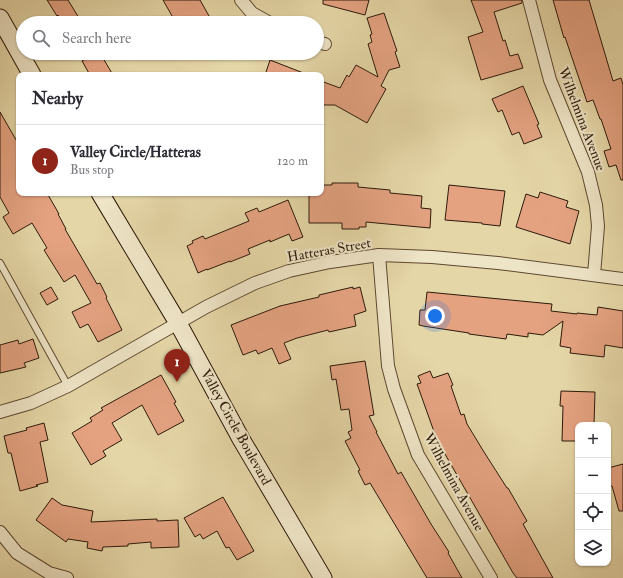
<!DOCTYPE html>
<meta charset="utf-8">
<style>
:root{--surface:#fff;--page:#f7f7f7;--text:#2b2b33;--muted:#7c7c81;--line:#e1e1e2;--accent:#8f2418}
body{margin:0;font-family:"IM FELL Double Pica",serif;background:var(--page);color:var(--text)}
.controls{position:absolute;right:12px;bottom:12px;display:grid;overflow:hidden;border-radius:8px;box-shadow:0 1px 3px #0004}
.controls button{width:36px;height:36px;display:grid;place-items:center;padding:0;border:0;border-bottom:1px solid var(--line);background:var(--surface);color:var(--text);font:20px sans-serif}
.you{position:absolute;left:435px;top:316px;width:14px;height:14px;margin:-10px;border:3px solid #fff;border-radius:50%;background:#1a73e8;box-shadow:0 0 0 6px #1a73e833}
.badge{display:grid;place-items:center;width:26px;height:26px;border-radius:50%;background:var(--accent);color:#fff;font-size:13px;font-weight:700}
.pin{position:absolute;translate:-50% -33px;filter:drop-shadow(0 1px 2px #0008)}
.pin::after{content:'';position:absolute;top:21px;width:14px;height:12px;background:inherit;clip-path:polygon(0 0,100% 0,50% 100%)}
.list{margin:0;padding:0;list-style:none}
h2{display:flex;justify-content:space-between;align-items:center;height:52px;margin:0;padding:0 16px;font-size:17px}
h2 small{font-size:13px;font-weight:400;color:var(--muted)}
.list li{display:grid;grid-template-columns:26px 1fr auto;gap:12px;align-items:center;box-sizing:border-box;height:72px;padding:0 16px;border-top:1px solid var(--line)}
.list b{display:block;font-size:15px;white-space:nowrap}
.list p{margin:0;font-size:13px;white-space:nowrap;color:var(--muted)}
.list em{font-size:13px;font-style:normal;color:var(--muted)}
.icon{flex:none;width:22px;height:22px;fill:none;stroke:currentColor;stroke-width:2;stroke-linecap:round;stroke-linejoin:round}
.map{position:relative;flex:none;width:623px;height:578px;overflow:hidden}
.search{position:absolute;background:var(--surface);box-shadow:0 1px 3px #0004;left:16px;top:16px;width:308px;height:44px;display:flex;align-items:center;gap:10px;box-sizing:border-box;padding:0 14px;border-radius:22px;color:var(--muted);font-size:15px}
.panel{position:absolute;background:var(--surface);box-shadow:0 1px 3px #0004;left:16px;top:72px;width:308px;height:124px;border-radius:8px}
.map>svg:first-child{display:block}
.building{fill:#e4a281;stroke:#2e1a09}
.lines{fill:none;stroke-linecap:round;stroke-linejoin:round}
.lane-casing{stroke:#5c4930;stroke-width:8}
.street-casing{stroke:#5c4930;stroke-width:14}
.secondary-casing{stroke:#2e1a09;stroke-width:19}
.lane{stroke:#eee4c6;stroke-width:6}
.street{stroke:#eee4c6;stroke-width:12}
.secondary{stroke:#eee4c6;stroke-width:17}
.labels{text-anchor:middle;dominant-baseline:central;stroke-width:4;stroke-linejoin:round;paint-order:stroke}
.street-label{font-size:14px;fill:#2e1a09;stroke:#eee4c6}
</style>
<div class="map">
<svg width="623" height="578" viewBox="0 0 623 578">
<rect width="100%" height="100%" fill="#e5d6a7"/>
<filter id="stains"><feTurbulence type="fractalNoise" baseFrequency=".005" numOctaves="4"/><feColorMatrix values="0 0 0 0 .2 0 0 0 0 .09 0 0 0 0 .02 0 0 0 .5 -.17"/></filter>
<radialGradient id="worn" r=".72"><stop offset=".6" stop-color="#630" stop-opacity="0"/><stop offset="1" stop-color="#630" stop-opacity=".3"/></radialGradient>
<g class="building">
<path d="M47,0h21l14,23h-19l-5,-8 -1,1z"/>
<path d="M163,0h37l13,23h-37z"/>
<path d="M323,0h46l-4,15 -42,-11z"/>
<path d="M471,0h51v3l-28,9 9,29 2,-1 5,16 8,-2 5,14 -42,12 -13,-43 15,-5z"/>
<path d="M553,0h36l24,81 8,-3 2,7v95h-2l-5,-15 -7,2 -5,-16 7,-2 -10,-30h-1l-7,-19 -6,2 -22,-65 -1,1z"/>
<path d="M384,13l13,38 -2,1 5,15 -11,3 -8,16 5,3 -19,34 -32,-18h-14v-24l19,7 7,-13 2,2 7,-12 22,12 -10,-33 4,-2 -2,-7 2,-1 -5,-16z"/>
<path d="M88,53h12l13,22h-23l-8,-14 2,-1 -3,-3z"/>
<path d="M270,60l36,14v1h-41z"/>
<path d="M523,86l16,38 -2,1 5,12 -18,7 -5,-12 -7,3 -10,-25 -4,2 -6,-13z"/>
<path d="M0,112l19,33v48h28l12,21h-1l8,15h-1l32,55 3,-1 7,14 -1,1 16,32 -24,12 -10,-18 -8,4 -8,-16 19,-9 -16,-28 -11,7 -20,-32 3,-2 -15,-25 -19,11 -10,-17 6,-4 -9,-16z"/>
<path d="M332,183h26v4l32,3v3l32,3 -1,12 10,1 -1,19 -64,-6v5h-7v2h-17v-6h-33v-30h12v-8h11z"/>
<path d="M449,185l56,6 -5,35 -18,-2v-1l-37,-3z"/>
<path d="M540,192l28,9 -2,6 13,4 -9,33 -54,-17 10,-33 12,4z"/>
<path d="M288,200l15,37 -11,4 -3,-7 -19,8v-2l-22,9 2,5 -20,8v-1l-23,9v-1l-9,4 -11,-27 6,-3 -1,-2 11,-5 2,3 44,-18 -4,-8 12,-5 2,4z"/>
<path d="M51,287l7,12 -11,6 -7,-12z"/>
<path d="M353,287v2l7,-2 6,24 -12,4 2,11 -27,6 -1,-2 -31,8 -13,5 7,16 -12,5 -7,-16 -14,6 -2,-4 -13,5 -12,-30 49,-19 39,-9v-2z"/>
<path d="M427,292l125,12 -1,7 26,3v-1l20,2 1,-8 25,4v37l-18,-3 -1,12 -34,-4 1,-5 -11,-2 3,-25 -20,14 -15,-2v4l-21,-3 -1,5 -37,-5v-1l-46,-7 -4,-1 1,-15h5z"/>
<path d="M33,339l6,19 -15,5 2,4 -26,6v-28l18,-5 1,4z"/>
<path d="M365,361l9,54 -5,1 8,16h-1l22,42 3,-2 30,52 18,28 -1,1 14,25h-35l-57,-95 -5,2 -7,-14 2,-1 -15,-29 6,-3 -3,-6 4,-2 -3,-21 -8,1 -5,-31 -4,1 -2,-14z"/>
<path d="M430,371l3,7 15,-5 5,12 -2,1 10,29 3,-1 3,10 17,28 23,36h1l19,33 -4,3 30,54h-36l-4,-5 -76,-133 -20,-56 4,-1 -3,-7z"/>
<path d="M161,375l15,27 -2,1 10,18 -26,14 -16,-30 -30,18 10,17 -19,11 3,5 -15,9 -19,-32 20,-12 -2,-3 13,-8 -2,-2z"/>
<path d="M561,391l34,1 -1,33h-16v16h-16l1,-35h-3z"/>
<path d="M44,423l4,17 -8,2 8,40 -12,3 2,1 -18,5 -9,-38h-3l-4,-17 23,-6 -1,-2z"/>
<path d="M623,464v47h-4l-7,-25h-2l-2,-8v-10z"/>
<path d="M223,497l31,54 -17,9 -8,-13 -3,1 -9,-17 -14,8 -3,-5 -5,3 -11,-19z"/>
<path d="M52,498l10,7 31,6 -2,11 66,-3v2l21,-1 1,27 -28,1v-6l-23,2v2l-25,1 -1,4 -15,-3 1,-6 -20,-3 -2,3 -30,-22z"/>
</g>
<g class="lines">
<g class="lane-casing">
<path id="lane" d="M0,263l68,123"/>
</g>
<g class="street-casing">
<g id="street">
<path d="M241,0l11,13 18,10"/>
<path d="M529,0l21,80 38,92 8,33 2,21 -4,49"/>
<path d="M317,42l8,2"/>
<path d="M379,255l9,111 6,23 24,66 73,123"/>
<path d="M0,412l31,-9 37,-17 138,-79 49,-24 34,-12 41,-9 49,-7 53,2 66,6 125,16"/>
<path d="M0,532l17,21 32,20 18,5"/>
</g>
</g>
<g class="secondary-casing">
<g id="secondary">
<path d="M0,18l32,57"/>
<path d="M100,193l78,130 63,116 82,139"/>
</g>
</g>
<use href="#lane" class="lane"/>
<use href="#street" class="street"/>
<use href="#secondary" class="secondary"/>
</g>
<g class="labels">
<g class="street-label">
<text transform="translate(582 119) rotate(69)">Wilhelmina Avenue</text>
<text transform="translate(329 250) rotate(-10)">Hatteras Street</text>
<text transform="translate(236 427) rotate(61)">Valley Circle Boulevard</text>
<text transform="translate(454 482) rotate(61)">Wilhelmina Avenue</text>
</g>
</g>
<rect width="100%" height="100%" filter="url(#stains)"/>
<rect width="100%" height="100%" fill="url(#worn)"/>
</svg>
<div class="controls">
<button>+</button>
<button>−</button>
<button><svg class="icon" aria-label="locate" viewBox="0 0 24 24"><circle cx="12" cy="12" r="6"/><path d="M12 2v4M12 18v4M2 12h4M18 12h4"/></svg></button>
<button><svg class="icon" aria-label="layers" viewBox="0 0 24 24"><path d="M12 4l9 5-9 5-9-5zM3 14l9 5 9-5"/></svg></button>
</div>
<div class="you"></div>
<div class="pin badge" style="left:177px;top:382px">1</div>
<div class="search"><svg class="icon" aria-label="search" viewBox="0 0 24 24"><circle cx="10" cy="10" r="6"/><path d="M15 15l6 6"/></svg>Search here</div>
<section class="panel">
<h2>Nearby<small></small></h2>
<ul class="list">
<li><span class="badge">1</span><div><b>Valley Circle/Hatteras</b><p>Bus stop</p></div><em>120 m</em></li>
</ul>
</section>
</div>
